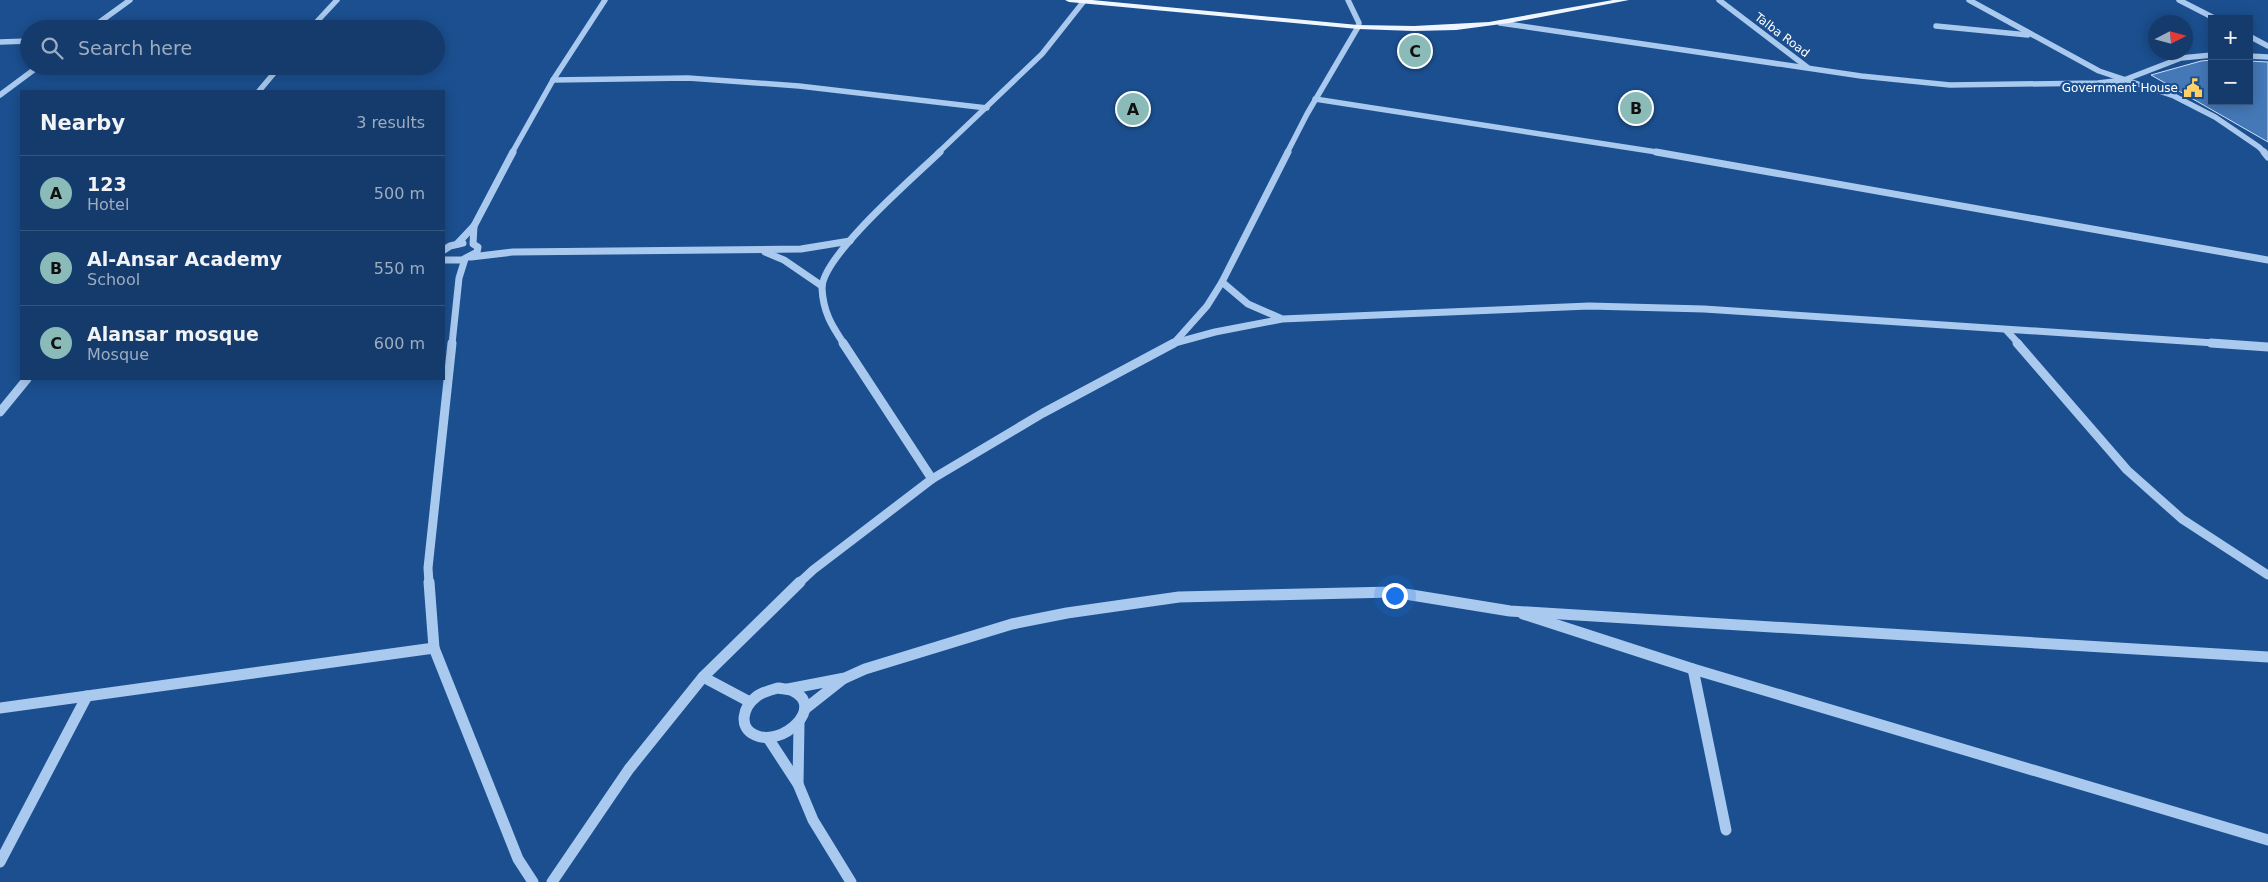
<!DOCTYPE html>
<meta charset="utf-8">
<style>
:root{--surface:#143b6b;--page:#1d4271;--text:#f1f3f6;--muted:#9dadc1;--line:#33557e;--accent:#8bbbb9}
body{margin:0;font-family:"DejaVu Sans",sans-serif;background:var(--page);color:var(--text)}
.controls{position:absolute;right:15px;top:15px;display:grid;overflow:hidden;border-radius:0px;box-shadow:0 2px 12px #0003}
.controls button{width:45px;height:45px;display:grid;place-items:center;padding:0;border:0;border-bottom:1px solid var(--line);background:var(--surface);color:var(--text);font:25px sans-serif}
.compass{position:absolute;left:2148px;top:15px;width:45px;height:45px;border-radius:50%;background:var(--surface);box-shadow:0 2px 12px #0003;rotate:84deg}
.you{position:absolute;left:1394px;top:595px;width:18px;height:18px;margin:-12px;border:4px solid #fff;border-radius:50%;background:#1a73e8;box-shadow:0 0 0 8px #1a73e833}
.badge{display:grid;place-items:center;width:32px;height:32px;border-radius:50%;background:var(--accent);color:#111;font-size:16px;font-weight:700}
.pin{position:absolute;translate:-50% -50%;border:2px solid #fff;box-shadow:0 1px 5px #0006}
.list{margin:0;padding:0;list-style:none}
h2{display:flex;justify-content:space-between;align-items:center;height:65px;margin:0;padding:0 20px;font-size:21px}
h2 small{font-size:16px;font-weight:400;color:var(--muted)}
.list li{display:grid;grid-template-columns:32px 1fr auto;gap:15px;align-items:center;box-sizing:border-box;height:75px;padding:0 20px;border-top:1px solid var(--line)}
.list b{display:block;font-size:19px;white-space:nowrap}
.list p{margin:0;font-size:16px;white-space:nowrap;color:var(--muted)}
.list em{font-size:16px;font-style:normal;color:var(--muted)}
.icon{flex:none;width:28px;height:28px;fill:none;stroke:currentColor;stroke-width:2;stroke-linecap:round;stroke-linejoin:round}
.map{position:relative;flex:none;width:2268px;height:882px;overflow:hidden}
.search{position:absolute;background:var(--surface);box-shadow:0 2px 12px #0003;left:20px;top:20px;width:425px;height:55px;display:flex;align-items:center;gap:12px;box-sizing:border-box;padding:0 18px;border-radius:28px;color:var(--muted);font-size:19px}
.panel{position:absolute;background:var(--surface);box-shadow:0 2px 12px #0003;left:20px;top:90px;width:425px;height:290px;border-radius:0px}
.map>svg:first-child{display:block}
.building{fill:#4478b7;stroke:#cfe3fa}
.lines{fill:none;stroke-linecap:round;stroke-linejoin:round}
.minor-far3{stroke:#a9c9ee;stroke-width:5.5}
.minor-far2{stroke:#a9c9ee;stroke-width:7}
.minor-far1{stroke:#a9c9ee;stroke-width:9}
.minor{stroke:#a9c9ee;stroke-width:11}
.major{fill:#f0f6ff;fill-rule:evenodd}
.labels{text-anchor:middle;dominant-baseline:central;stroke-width:4.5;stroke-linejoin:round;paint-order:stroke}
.far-street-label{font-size:12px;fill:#fff;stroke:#1b4f8f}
.far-poi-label{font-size:12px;fill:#fff;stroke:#1b4f8f;text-anchor:end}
</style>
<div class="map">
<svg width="2268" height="882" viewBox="0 0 2268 882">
<rect width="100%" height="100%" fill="#1b4f8f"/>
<path class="building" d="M2212,60v41h37v-40l19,1v80l-117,-67 50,-14z"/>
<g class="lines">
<g class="minor-far3">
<path d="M1719,0l88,67"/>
<path d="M1969,0l130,71 75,25 41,21 44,30 6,6"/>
<path d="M2179,0l37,19"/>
<path d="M1500,23l361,53 89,9 148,-2 26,-3 57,-22 31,-3"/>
<path d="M1936,26l92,9"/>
<path d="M90,29l40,-29"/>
<path d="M310,29l27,-29"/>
<path d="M2249,36l19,10"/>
<path d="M0,42l29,-1"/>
<path d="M2249,56l19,1"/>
<path d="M553,80l135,-2 111,8 188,22"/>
<path d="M259,91l21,-25"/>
<path d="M0,95l39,-29"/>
<path d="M1315,99l348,54"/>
<path d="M512,153l41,-73 52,-80"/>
<path d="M938,153l104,-99 42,-53"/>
<path d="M1287,153l20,-39 51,-87 1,-4 -11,-23"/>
</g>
<g class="minor-far2">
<path d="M1656,152l612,108"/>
<path d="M2264,152l4,5"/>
<path d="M457,244l17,-18 39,-74"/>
<path d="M444,250l6,-4 13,-3"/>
<path d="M765,252l19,8 38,26"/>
<path d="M471,257l42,-5 288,-3 49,-8"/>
<path d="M444,260h18l15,-8 1,-5 -5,-3 1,-18"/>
<path d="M1222,282l26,22 32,14"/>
<path d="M2007,331l12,13"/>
<path d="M1174,343l33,-37 15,-24 66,-130"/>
<path d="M452,344l7,-66 6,-19"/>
<path d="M844,344c-12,-18 -21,-32 -22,-56 0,-32 93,-112 118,-136"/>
<path d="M1171,344l44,-12 67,-13 307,-13 115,3 525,35"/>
</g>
<g class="minor-far1">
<path d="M843,343l89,136"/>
<path d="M2017,343l110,127 55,49 86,56"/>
<path d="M2211,343l57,4"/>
<path d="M0,412l27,-33"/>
<path d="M429,583l-1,-15 24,-225"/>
<path d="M799,583l14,-13 119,-91 111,-66 131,-70"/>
</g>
<g class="minor">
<path d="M429,582l5,66 84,211 15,23"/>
<path d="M1523,614l170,55 575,171"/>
<path d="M1693,669l33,161"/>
<path d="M703,677l47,25"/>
<path d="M778,688c5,1 11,1 15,3 33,16 -11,57 -38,44 -18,-8 -11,-29 1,-38 6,-5 15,-7 22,-9z"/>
<path d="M788,689l57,-11 20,-9 147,-45 55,-11 112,-16 214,-5 117,19 758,46"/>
<path d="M0,708l434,-60"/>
<path d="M805,709l38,-30"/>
<path d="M768,738l30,46 15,36 38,62"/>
<path d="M798,784l1,-60"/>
<path d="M0,862l87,-166"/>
<path d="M552,882l77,-113 74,-92 97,-95"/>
</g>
<path class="major" d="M1065,0h27l266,25 56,1 75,-4 124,-22h16l-120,23 -53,7 -42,1 -56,-2 -289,-27z"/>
</g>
<defs>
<g id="civic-bare" transform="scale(1.5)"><path d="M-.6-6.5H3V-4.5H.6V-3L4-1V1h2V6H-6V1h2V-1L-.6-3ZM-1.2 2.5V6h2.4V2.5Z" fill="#ffd166" stroke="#1b4f8f" stroke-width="2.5" paint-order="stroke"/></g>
</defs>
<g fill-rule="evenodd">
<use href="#civic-bare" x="2193" y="88"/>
</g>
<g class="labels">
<g class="far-street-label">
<text transform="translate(1782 35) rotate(37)">Talba Road</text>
</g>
<g class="far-poi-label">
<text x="2178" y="88">Government House</text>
</g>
</g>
</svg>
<div class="controls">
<button>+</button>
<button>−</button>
</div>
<svg class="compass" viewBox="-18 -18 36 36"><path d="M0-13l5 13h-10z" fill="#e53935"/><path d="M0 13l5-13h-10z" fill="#9dadc1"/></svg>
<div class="you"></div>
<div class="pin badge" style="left:1133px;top:109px">A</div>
<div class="pin badge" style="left:1636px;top:108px">B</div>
<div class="pin badge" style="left:1415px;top:51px">C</div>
<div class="search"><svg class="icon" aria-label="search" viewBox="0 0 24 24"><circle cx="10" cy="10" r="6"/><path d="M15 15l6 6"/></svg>Search here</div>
<section class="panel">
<h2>Nearby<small>3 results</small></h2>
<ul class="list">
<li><span class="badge">A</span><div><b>123</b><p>Hotel</p></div><em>500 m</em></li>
<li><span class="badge">B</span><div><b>Al-Ansar Academy</b><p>School</p></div><em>550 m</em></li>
<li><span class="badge">C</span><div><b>Alansar mosque</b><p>Mosque</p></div><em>600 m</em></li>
</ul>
</section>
</div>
